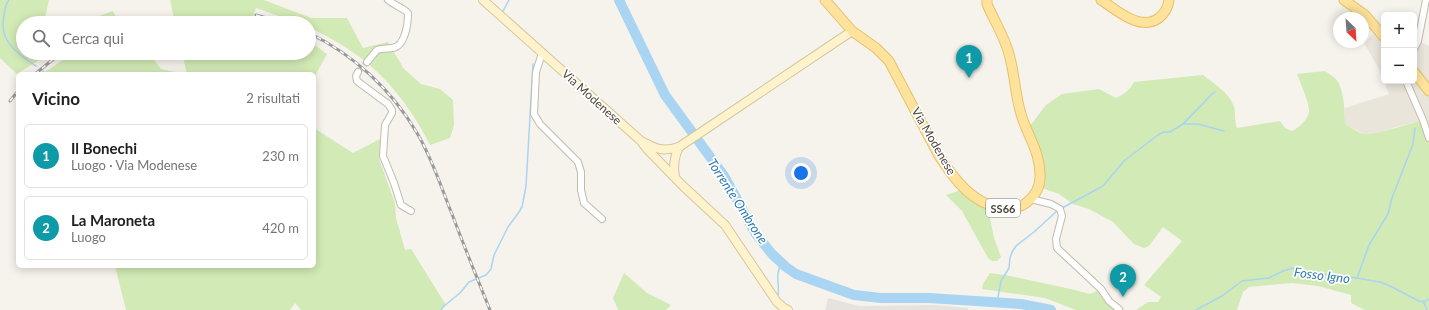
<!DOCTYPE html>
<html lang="it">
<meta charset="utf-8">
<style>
:root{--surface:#fff;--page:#f2f2f2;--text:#202124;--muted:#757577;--line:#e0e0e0;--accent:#db2777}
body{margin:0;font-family:Lato,sans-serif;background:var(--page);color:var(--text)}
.controls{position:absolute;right:12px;top:12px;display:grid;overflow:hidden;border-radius:6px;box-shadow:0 2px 10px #0003}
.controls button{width:36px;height:36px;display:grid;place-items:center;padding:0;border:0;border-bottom:1px solid var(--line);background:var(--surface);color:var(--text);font:20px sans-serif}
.compass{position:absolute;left:1333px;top:12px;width:36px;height:36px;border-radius:50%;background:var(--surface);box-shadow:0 2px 10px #0003;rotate:155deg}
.you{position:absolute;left:801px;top:173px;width:14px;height:14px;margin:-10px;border:3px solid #fff;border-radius:50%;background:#1a73e8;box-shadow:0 0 0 6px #1a73e833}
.badge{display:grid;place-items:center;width:26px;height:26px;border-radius:50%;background:var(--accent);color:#fff;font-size:13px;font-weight:700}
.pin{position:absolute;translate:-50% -33px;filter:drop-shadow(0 1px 2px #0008)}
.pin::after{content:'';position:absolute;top:21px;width:14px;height:12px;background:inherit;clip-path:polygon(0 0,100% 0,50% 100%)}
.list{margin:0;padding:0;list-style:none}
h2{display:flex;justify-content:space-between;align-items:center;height:52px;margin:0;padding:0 16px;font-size:17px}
h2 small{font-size:13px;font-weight:400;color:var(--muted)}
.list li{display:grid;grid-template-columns:26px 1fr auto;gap:12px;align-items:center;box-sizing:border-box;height:64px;margin:0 8px 8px;padding:0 8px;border:1px solid var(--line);border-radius:6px}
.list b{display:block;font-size:15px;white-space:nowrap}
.list p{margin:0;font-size:13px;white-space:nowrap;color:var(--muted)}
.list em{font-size:13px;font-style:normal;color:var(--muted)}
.icon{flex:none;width:22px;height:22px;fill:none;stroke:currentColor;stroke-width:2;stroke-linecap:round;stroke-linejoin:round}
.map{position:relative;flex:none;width:1429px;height:310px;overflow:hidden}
.search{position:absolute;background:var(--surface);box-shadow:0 2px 10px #0003;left:16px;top:16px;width:300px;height:44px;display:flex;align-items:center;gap:10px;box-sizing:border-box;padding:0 14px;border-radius:22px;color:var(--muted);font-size:15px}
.panel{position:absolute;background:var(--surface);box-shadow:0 2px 10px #0003;left:16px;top:72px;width:300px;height:196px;border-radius:6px}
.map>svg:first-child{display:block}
.residential{fill:#eae5da}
.industrial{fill:#e6e2dd}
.green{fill:#d2eab5}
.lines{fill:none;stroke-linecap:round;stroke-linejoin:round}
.stream{stroke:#a9d4f2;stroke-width:1.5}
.river{stroke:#a9d4f2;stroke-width:10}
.street-tunnel{stroke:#d4d0c8;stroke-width:6;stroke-dasharray:6 3;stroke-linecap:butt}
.street-casing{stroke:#c2bbae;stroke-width:8}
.secondary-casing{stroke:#d6c79b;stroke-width:10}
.primary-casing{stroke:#e6c16a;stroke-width:11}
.street{stroke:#fff;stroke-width:6}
.secondary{stroke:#fff3cd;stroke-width:8}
.primary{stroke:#ffe39c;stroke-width:9}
.rail-casing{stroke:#9a9a9a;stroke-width:3}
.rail{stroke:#fff;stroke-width:1.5;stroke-dasharray:4.5;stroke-linecap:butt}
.labels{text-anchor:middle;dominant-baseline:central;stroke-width:3.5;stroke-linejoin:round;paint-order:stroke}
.shield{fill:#fff;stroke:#817c74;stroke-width:1}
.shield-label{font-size:11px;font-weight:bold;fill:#4b4439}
.street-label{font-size:12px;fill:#4b4439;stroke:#fff}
.water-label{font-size:13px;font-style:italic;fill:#2e7ab2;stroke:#fff}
</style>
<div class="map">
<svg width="1429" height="310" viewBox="0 0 1429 310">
<rect width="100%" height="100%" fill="#f6f3ec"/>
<path class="residential" d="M1378,29l6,8v44h30v-44l4,4 11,5v80l-6,-6 -27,7 -24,8 -8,-1 -19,-10v-16l44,-14 -10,-25 -15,-26z"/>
<path class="industrial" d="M828,298l31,8 76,-1 33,3v2h-143z"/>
<g class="green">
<path d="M0,0h49l-4,18 4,5h-26v30h27l-33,21 -17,-16z"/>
<path d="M170,0h94l47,18h36l16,30 25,-6 16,27 17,15 19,5 13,11 1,25 -4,13 -20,7c-18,-36 -43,-69 -76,-92 -14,-10 -30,-18 -45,-26v-4h-10l-43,-15 -4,11 11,4h-88z"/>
<path d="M113,11l6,12h-38l4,-2z"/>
<path d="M309,41l18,13 -13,24v-4h-127l-5,-21h127z"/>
<path d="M73,53h76l12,16 23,5h-142z"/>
<path d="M1325,71c4,3 8,5 11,8 8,10 9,32 9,45 6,3 13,9 19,10 8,2 48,-11 59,-14l6,6v184h-64l-14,-7v-8l-33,-9 -26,-3 -43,4 -6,5 -6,18h-101l12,-8h10l3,-5 -17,-12 38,-44 -19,-14 -14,19 -5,2 -10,-4 -21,-22 -24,-13 -16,-5 -14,-10 -20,-7 1,-10 -13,-47 19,-25 16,-11 37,-5 17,9c8,-4 14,-8 18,-16l69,-7c11,9 27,18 31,32 2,7 0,14 3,21l43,-7 5,7 7,3c7,-3 18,-13 17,-21 0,-8 -9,-28 -12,-36z"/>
<path d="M314,128l39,25 27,-14 -1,20 16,44 1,15 9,32 6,-1 35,56 -6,5h-139l-6,-7 -5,7h-164l-11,-44h199z"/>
<path d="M961,190l27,18 6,30 7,19 -4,4h-5l-4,-3 -26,-47 -16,-16z"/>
<path d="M624,273l23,20 24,12 -5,5h-48l-5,-12z"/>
<path d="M990,273l15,2 70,15 15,4 11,-5 19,21h-44l-31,-12 -63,-9 1,-5z"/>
</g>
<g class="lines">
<g class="stream">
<path d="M9,0c-4,5 -4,9 -5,15 -4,20 4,30 19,42 5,3 8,6 13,9"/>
<path d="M502,13l7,-13"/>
<path d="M43,71l2,3"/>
<path d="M1183,124l28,-29 4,-3"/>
<path d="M1062,208l41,-22 21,-25 34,-26 6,-3h6l13,-8h15l26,7"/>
<path d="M1357,278l12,-33 19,-31 4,-16 21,-54 2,-16"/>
<path d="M778,296c2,-13 -4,-21 4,-33"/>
<path d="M1423,301l4,9"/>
<path d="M997,302l4,-21 8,-13 1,-10 2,-6 4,-6 18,-14 24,-22"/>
<path d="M441,310l3,-4 16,-13 9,-11 17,-7 5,-6 3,-14 14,-28 11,-15 3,-5 4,-21 7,-122"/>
<path d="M1196,310l26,-14 20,-15 27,-3 14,-7 10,-3 29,6 35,4 23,4 10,4 29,15 5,1 5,-3"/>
</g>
<path class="river" d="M619,0l46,95 59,81 32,58 16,20 14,13 10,7 58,21 27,3h48l92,6 30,6"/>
<path class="street-tunnel" d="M358,72l9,-10"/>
<g class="street-casing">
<g id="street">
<path d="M1414,49l4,-8 8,-41"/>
<path d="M542,53l-6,19 -2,42 6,10 38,38 3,10v18l3,13 18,16"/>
<path d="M367,62l10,-12c5,-2 10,-1 15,-2 13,-1 16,-24 16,-35 -5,-5 -14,-8 -20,-13"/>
<path d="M358,72l-2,4 1,5 31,23 4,6v3l-7,12 -2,31 11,27 7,22 10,6"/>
<path d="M1406,81l17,39 6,18"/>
<path d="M1031,199l20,5 9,5 2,7 -6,23 1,9 44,41 8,12 10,8"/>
</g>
</g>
<g class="secondary-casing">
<g id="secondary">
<path d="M483,0l158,141c15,8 21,11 38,6l173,-116"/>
<path d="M643,144l5,6 35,36 42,39 52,77 7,6 4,2"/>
<path d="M675,177c-2,-10 -1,-20 4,-30"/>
</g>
</g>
<g class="primary-casing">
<g id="primary">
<path d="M825,0l27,31 24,17 13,13 49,93c15,24 36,53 68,54 7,0 15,-1 20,-5 9,-7 14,-16 14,-26 1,-24 -13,-42 -19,-63 -7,-22 -6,-47 -15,-69 -5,-14 -13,-27 -19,-41v-4"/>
<path d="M1101,0c16,10 39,32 58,18 6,-5 9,-10 10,-18"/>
<path d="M1344,0l21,15 19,22"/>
<path d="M1414,72l15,19"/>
</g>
</g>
<use href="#street" class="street"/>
<use href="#secondary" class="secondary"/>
<use href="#primary" class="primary"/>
<g class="rail-casing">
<g id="rail">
<path d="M256,15l28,8"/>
<path d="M309,33c45,22 83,57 108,100 15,25 24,54 35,81 12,32 25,64 38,96"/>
<path d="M35,74l26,-21"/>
<path d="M10,101l8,-10"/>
</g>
</g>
<use href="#rail" class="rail"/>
</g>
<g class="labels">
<rect class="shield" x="986" y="199" width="34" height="18" rx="3"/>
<g class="shield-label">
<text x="1003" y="208">SS66</text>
</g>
<g class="street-label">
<text transform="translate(592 97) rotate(42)">Via Modenese</text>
<text transform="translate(934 141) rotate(60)">Via Modenese</text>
</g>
<g class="water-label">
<text transform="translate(738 201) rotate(57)">Torrente Ombrone</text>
<text transform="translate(1322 275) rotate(7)">Fosso Igno</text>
</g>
</g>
</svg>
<div class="controls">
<button>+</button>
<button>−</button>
</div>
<svg class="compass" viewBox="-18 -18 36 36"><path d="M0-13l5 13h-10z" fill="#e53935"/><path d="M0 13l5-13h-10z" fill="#757577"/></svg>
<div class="you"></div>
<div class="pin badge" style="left:969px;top:78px;background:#0f9aa8">1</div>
<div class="pin badge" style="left:1123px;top:297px;background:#0f9aa8">2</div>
<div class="search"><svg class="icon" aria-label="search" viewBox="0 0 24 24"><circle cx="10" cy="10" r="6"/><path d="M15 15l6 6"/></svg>Cerca qui</div>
<section class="panel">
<h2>Vicino<small>2 risultati</small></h2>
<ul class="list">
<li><span class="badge" style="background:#0f9aa8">1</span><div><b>Il Bonechi</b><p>Luogo · Via Modenese</p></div><em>230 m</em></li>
<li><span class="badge" style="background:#0f9aa8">2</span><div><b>La Maroneta</b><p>Luogo</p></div><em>420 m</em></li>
</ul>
</section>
</div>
